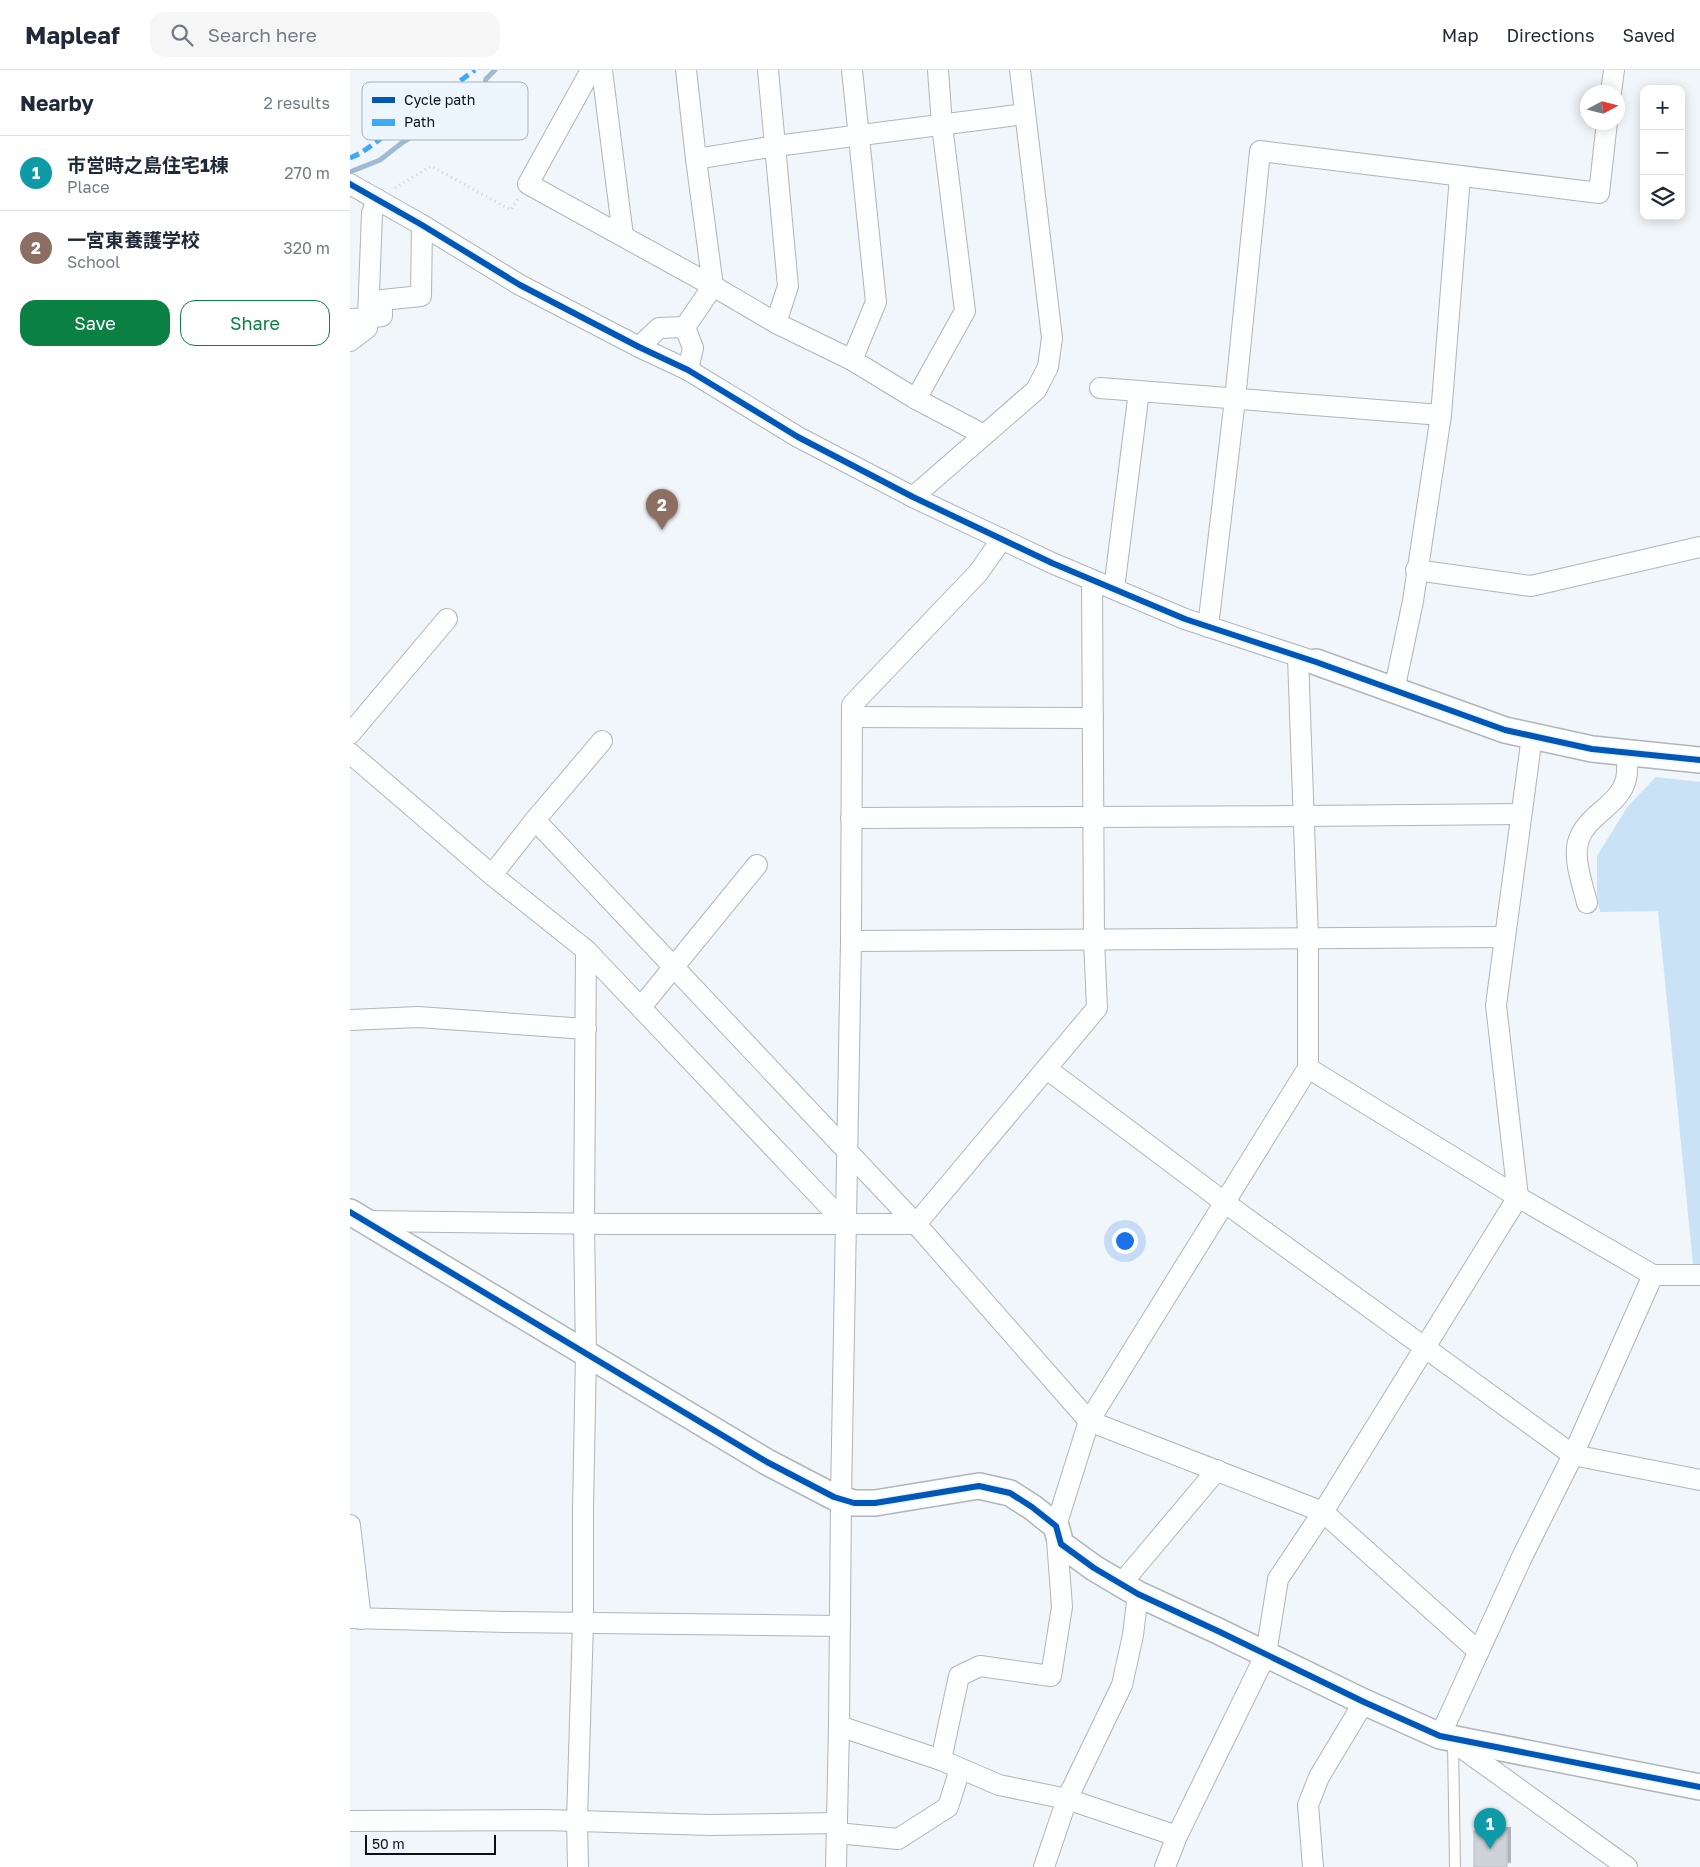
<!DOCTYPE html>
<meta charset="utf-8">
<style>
:root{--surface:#fff;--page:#f6f6f7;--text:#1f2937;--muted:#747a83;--line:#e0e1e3;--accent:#0b8043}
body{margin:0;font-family:"Golos Text","Noto Sans JP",sans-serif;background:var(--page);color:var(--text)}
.controls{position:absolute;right:15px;top:15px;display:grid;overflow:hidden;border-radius:10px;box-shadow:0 2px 12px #0003}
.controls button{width:45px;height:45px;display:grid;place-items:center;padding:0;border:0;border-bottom:1px solid var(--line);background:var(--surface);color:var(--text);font:25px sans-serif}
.compass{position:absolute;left:1230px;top:15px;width:45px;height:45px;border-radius:50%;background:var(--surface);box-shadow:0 2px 12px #0003;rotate:83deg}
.scale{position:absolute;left:15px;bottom:12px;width:131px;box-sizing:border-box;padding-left:5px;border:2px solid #091117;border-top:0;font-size:14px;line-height:18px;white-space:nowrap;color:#091117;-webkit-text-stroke:4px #edf6fe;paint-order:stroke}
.you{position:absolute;left:774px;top:1170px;width:18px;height:18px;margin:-12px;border:4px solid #fff;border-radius:50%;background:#1a73e8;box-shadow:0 0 0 8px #1a73e833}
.badge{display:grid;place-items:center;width:32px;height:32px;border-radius:50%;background:var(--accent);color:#fff;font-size:16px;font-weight:700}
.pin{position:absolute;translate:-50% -41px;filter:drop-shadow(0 1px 2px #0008)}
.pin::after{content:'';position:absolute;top:26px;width:18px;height:15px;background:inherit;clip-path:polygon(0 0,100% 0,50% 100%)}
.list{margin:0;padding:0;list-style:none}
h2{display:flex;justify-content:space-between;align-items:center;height:65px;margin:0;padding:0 20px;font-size:21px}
h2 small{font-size:16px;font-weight:400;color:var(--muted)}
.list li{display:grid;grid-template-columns:32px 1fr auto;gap:15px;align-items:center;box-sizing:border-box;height:75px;padding:0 20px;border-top:1px solid var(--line)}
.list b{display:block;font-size:19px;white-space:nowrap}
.list p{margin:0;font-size:16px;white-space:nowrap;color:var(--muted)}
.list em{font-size:16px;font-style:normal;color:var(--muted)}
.actions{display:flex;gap:10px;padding:15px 20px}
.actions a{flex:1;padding:11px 0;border:1px solid var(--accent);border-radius:15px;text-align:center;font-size:18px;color:var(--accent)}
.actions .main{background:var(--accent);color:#fff}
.icon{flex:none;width:28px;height:28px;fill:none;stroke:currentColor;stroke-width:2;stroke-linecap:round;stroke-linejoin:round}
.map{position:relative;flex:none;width:1350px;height:1797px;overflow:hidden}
header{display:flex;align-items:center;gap:30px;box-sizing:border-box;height:70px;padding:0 25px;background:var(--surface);border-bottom:1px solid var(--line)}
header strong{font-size:24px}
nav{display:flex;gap:28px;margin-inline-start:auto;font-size:18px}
.search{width:350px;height:45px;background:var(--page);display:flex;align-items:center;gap:12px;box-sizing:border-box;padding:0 18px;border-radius:15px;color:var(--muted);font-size:19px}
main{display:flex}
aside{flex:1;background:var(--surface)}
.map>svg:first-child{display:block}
.green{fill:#c9e2f6}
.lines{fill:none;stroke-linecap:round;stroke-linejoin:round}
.stream{stroke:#9ebbd3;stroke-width:5}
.building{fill:#cdd3d8;stroke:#b6bcc1;filter:url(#shadow)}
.service-casing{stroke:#afb5ba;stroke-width:12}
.minor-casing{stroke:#afb5ba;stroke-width:22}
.tertiary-casing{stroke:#afb5ba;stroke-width:28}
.path{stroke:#cfd1d2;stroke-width:3;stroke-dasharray:1 4;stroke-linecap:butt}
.service{stroke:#fdfefe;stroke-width:10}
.minor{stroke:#fdfefe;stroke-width:20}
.tertiary{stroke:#fdfefe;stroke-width:25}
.quiet{stroke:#3fa9f5;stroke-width:5;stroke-dasharray:10 5;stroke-linecap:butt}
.cycleway-casing{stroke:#edf6fe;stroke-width:9}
.cycleway{stroke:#0057b8;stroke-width:6}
.key{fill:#edf6fe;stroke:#a9b1b9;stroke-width:1}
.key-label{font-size:14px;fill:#091117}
</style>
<header>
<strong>Mapleaf</strong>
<div class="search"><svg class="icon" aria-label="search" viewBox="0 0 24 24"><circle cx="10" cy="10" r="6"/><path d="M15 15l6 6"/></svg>Search here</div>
<nav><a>Map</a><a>Directions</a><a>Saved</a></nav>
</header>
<main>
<aside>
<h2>Nearby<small>2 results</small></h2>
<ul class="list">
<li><span class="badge" style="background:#0f9aa8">1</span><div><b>市営時之島住宅1棟</b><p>Place</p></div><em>270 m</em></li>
<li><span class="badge" style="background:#8d6e63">2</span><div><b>一宮東養護学校</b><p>School</p></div><em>320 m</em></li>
</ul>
<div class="actions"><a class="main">Save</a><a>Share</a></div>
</aside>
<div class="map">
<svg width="1350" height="1797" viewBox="0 0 1350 1797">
<defs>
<filter id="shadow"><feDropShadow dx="4.5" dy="-4.5" stdDeviation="0" flood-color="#0004"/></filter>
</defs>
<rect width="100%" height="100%" fill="#f1f6fa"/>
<path class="green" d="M1306,707l44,5v491l-6,1 -36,-363 -58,1 -3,-16v-40l31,-50z"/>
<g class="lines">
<path class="stream" d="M0,102l30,-12 23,-18 65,-39 16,-17 2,-7 9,-9"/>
</g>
<rect class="building" x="1124" y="1761" width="33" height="36"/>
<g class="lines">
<g class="service-casing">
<path id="service" d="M1103,1672l2,125"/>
</g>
<g class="minor-casing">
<g id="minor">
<path d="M241,0l-63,114 185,102 63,37 76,37 64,39 68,36"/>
<path d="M252,0l21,166"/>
<path d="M336,0l10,89 17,127 -28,41 8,21 -5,22"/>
<path d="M418,0l20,216 -12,37"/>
<path d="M502,0l24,232 -24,58"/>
<path d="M1261,22l3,-22"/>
<path d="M346,89l80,-13 249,-32"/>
<path d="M0,114l72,41 98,60 119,62 49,23 110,67 115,60 139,66 133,56 131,43"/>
<path d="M0,249l18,-1 4,-105 5,-14"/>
<path d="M0,271l17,-13 1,-10 14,-2v-16l39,-4 1,-71"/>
<path d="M289,277l20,-19 26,-1"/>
<path d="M750,318l39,3"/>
<path d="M566,329l49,-88 -23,-186 -4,-55"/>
<path d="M563,427l123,-107 12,-23 4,-29 -32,-268"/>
<path d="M1066,500l115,16 169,-39"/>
<path d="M764,519l25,-198 302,24"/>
<path d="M858,557l27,-228 25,-248 339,42 8,-71"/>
<path d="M948,587l10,280v131l210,129 135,78h47"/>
<path d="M1044,621l19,-90 28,-186 19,-239"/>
<path d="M503,647l240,1"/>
<path d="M0,664l97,-115"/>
<path d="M0,683l142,122 94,75 260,274"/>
<path d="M501,748l453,-2 217,-2"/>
<path d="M185,750l381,404 173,197 234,91 155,139"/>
<path d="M142,805l43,-55 67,-79"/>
<path d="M1237,833c-4,-18 -15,-45 -8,-64 9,-25 41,-34 47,-60 2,-8 1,-18 1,-27"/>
<path d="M501,871l653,-4"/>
<path d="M291,937l116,-142"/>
<path d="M0,950l68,-3 168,12"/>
<path d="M697,999l177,133 349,253 127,25"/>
<path d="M13,1151l250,3h303l181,-216 -3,-69 -2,-359"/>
<path d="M0,1455l11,94"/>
<path d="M771,1514l96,-114"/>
<path d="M0,1548l156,4 334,4"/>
<path d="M489,1656l102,34 58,25 68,14 110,37"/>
<path d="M1090,1666l82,-179 51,-102 80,-180"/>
<path d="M1098,1668l179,129"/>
<path d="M591,1690l18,-84 21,-10 71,10 11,-69 -6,-81 33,-105 219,-353"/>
<path d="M0,1751l195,-1 165,5 127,-2"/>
<path d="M487,1763l61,6 50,-32 12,-38"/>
<path d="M228,1797l-1,-46 6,-198v-114l3,-155 -2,-130 2,-274"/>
<path d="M486,1797l3,-141 2,-227 10,-558 1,-236 126,-132 24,-34"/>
<path d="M694,1797l23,-68 55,-114 11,-50 5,-41"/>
<path d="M815,1797l12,-31 89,-182 12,-75 45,-67 195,-315 -22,-192 36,-269"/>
<path d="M963,1797l-5,-62 11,-28 45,-75"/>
</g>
</g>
<g class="tertiary-casing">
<g id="tertiary">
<path d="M966,592l189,68 87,19 108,11"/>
<path d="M0,1142l417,250 67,35 20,6h21l104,-17 31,7 22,14 24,19 5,18 33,24 44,26 82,38 144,70 76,34 260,51"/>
</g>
</g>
<path class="path" d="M45,118l36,-22 80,44 7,-11"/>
<use href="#service" class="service"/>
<use href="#minor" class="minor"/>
<use href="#tertiary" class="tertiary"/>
<path class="quiet" d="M0,88l11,-5 114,-83"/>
<g class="cycleway-casing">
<g id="cycleway">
<path d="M0,114l72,41 98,60 119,62 49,23 110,67 115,60 139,66 133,56 131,43 189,68 87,19 108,11"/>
<path d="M0,1142l417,250 67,35 20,6h21l104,-17 31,7 22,14 24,19 5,18 33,24 44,26 82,38 144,70 76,34 260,51"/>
</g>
</g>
<use href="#cycleway" class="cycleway"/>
</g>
<rect x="12" y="12" width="166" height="58" rx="8" class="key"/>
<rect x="22" y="27" width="23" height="6" fill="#0057b8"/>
<rect x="22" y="49" width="23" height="7" fill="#3fa9f5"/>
<g class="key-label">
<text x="54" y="35">Cycle path</text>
<text x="54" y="57">Path</text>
</g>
</svg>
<div class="controls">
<button>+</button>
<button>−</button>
<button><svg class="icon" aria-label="layers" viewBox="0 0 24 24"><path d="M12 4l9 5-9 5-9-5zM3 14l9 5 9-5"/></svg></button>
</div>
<svg class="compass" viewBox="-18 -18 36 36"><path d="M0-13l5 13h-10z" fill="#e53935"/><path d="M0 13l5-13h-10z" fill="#747a83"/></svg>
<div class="scale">50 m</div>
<div class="you"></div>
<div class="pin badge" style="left:1140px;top:1779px;background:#0f9aa8">1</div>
<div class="pin badge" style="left:312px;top:460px;background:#8d6e63">2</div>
</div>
</main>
